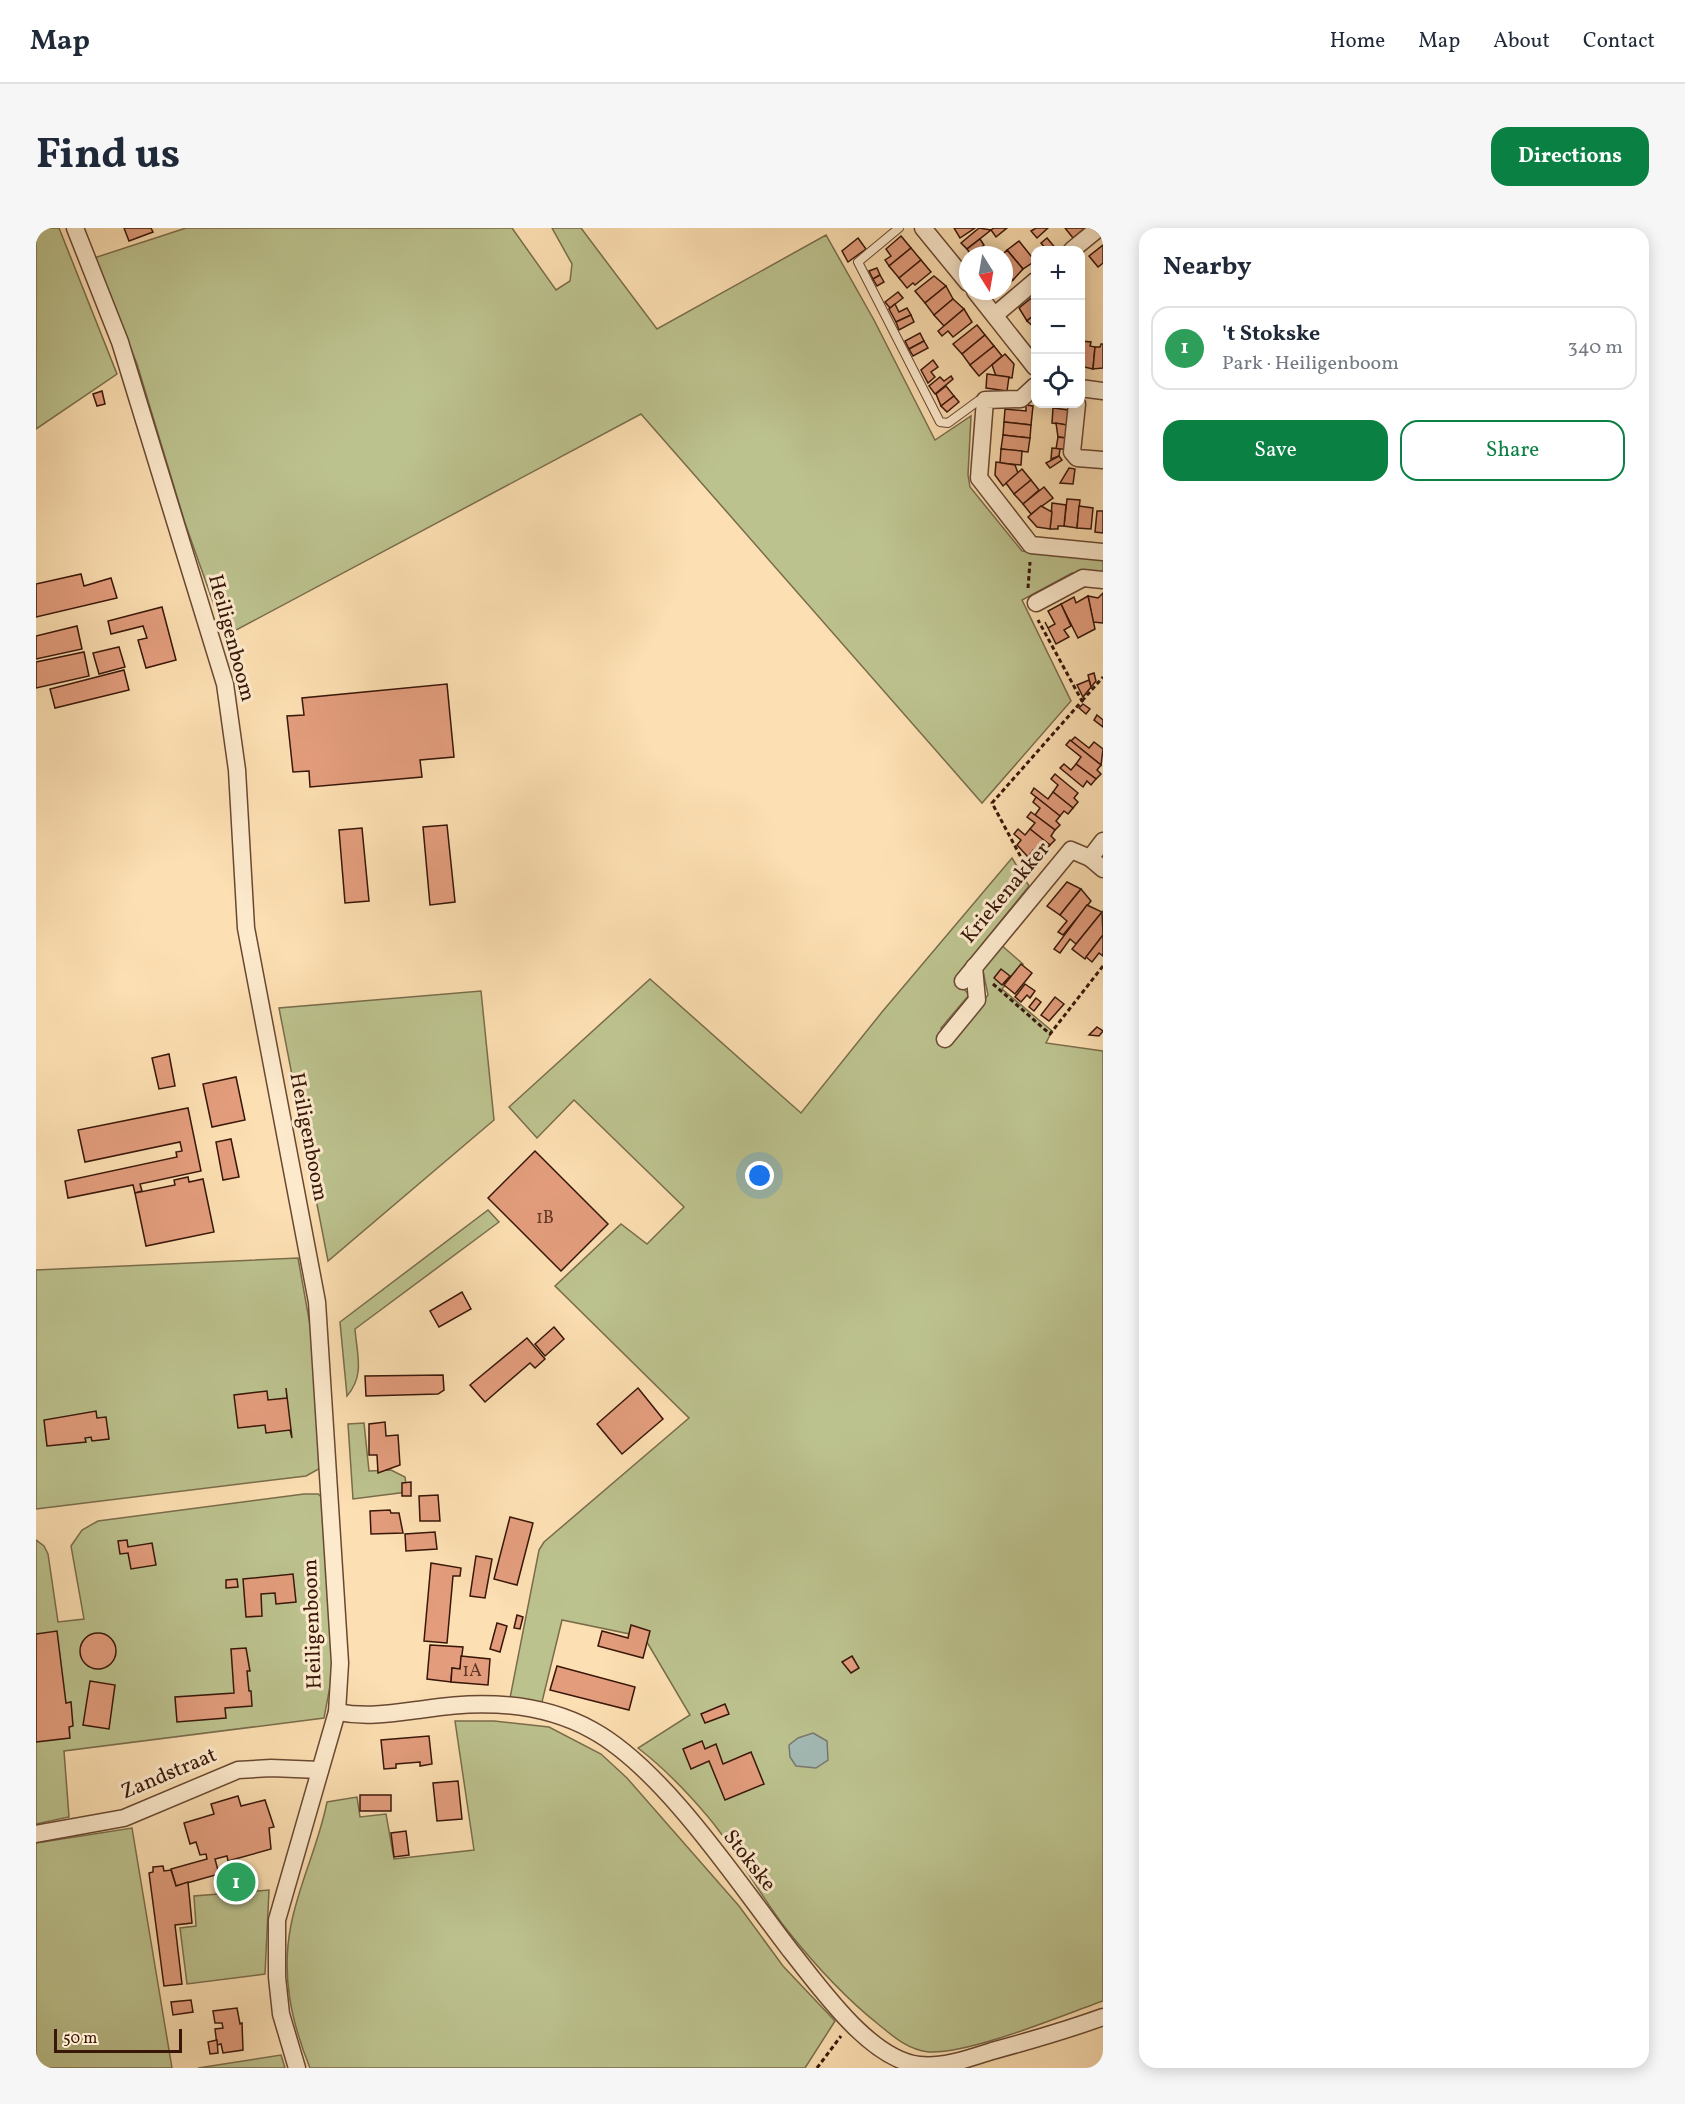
<!DOCTYPE html>
<meta charset="utf-8">
<style>
:root{--surface:#fff;--page:#f6f6f7;--text:#1f2937;--muted:#747a83;--line:#e0e1e3;--accent:#0b8043}
body{margin:0;font-family:Vollkorn,serif;background:var(--page);color:var(--text)}
.controls{position:absolute;right:18px;top:18px;display:grid;overflow:hidden;border-radius:12px;box-shadow:0 3px 15px #0003}
.controls button{width:54px;height:54px;display:grid;place-items:center;padding:0;border:0;border-bottom:2px solid var(--line);background:var(--surface);color:var(--text);font:30px sans-serif}
.compass{position:absolute;left:923px;top:18px;width:54px;height:54px;border-radius:50%;background:var(--surface);box-shadow:0 3px 15px #0003;rotate:169deg}
.scale{position:absolute;left:18px;bottom:15px;width:128px;box-sizing:border-box;padding-left:6px;border:3px solid #381608;border-top:0;font-size:16px;line-height:21px;white-space:nowrap;color:#381608;-webkit-text-stroke:4px #fdeacd;paint-order:stroke}
.you{position:absolute;left:724px;top:948px;width:21px;height:21px;margin:-15px;border:4px solid #fff;border-radius:50%;background:#1a73e8;box-shadow:0 0 0 9px #1a73e833}
.badge{display:grid;place-items:center;width:39px;height:39px;border-radius:50%;background:var(--accent);color:#fff;font-size:20px;font-weight:700}
.pin{position:absolute;translate:-50% -50%;border:3px solid #fff;box-shadow:0 2px 6px #0006}
.list{margin:0;padding:0;list-style:none}
h2{display:flex;justify-content:space-between;align-items:center;height:78px;margin:0;padding:0 24px;font-size:26px}
h2 small{font-size:20px;font-weight:400;color:var(--muted)}
.list li{display:grid;grid-template-columns:39px 1fr auto;gap:18px;align-items:center;box-sizing:border-box;height:84px;margin:0 12px 12px;padding:0 12px;border:2px solid var(--line);border-radius:18px}
.list b{display:block;font-size:22px;white-space:nowrap}
.list p{margin:0;font-size:20px;white-space:nowrap;color:var(--muted)}
.list em{font-size:20px;font-style:normal;color:var(--muted)}
.actions{display:flex;gap:12px;padding:18px 24px}
.actions a{flex:1;padding:14px 0;border:2px solid var(--accent);border-radius:18px;text-align:center;font-size:21px;color:var(--accent)}
.actions .main{background:var(--accent);color:#fff}
.icon{flex:none;width:33px;height:33px;fill:none;stroke:currentColor;stroke-width:2;stroke-linecap:round;stroke-linejoin:round}
.map{position:relative;flex:none;width:1067px;height:1840px;overflow:hidden;border-radius:18px}
header{display:flex;align-items:center;gap:36px;box-sizing:border-box;height:84px;padding:0 30px;background:var(--surface);border-bottom:2px solid var(--line)}
header strong{font-size:28px}
nav{display:flex;gap:33px;margin-inline-start:auto;font-size:21px}
.intro{display:flex;align-items:center;justify-content:space-between;box-sizing:border-box;height:144px;padding:0 36px}
h1{margin:0;font-size:42px}
.button{padding:15px 27px;border-radius:18px;background:var(--accent);color:#fff;font-size:21px;font-weight:700}
main{display:flex;gap:36px;padding:0 36px}
aside{flex:1;background:var(--surface);border-radius:18px;box-shadow:0 3px 15px #0003}
.map>svg:first-child{display:block}
.green{fill:#bcc28e;stroke:#7a6c4b;stroke-width:1.5}
.water{fill:#a3bab6;stroke:#787870;stroke-width:1.5}
.building{fill:#e39d7d;stroke:#381608;stroke-width:1.5}
.lines{fill:none;stroke-linecap:round;stroke-linejoin:round}
.lane-casing{stroke:#694832;stroke-width:10}
.street-casing{stroke:#694832;stroke-width:19}
.path{stroke:#381608;stroke-width:3;stroke-dasharray:4.5 3;stroke-linecap:butt}
.lane{stroke:#fdeacd;stroke-width:8}
.street{stroke:#fdeacd;stroke-width:16}
.labels{text-anchor:middle;dominant-baseline:central;stroke-width:6;stroke-linejoin:round;paint-order:stroke}
.number-label{font-size:18px;fill:#633825}
.street-label{font-size:21px;fill:#381608;stroke:#fdeacd}
</style>
<header>
<strong>Map</strong>
<nav><a>Home</a><a>Map</a><a>About</a><a>Contact</a></nav>
</header>
<div class="intro"><h1>Find us</h1><a class="button">Directions</a></div>
<main>
<div class="map">
<svg width="1067" height="1840" viewBox="0 0 1067 1840">
<rect width="100%" height="100%" fill="#fcdfb2"/>
<filter id="stains"><feTurbulence type="fractalNoise" baseFrequency=".00333" numOctaves="4"/><feColorMatrix values="0 0 0 0 .2 0 0 0 0 .09 0 0 0 0 .02 0 0 0 .5 -.17"/></filter>
<radialGradient id="worn" r=".72"><stop offset=".6" stop-color="#630" stop-opacity="0"/><stop offset="1" stop-color="#630" stop-opacity=".3"/></radialGradient>
<g class="green">
<path d="M0,0h23l58,146 -81,55z"/>
<path d="M150,0h326l44,62 14,-9 2,-17 -20,-36h29l76,101 169,-94 48,85 61,120 36,-24 -3,59 2,12 52,64 81,9v15l-31,-2 -50,27 49,101 -89,102 -341,-389 -416,222 -40,-113 -48,-159 -43,-106z"/>
<path d="M976,630l17,28 -74,92 14,17 -28,33 18,5 29,-38 -6,-29 18,-22 23,20 -21,25 50,42 -6,12 57,8v950c-43,15 -132,53 -174,51 -21,-2 -35,-15 -51,-28 -34,-27 -63,-59 -91,-94 -28,-36 -49,-77 -78,-112 -21,-25 -45,-50 -71,-70l52,-33 -46,-78 -82,-17 -21,86 -32,-3 30,-153 5,-8 145,-124 -134,-132 66,-62 26,20 37,-37 -110,-107 -37,38 -28,-31 141,-128 151,134 81,-101z"/>
<path d="M445,763l13,129 -166,141 -49,-253z"/>
<path d="M452,982l11,12 -144,107c2,26 10,46 -8,67l-7,-74z"/>
<path d="M262,1030l14,78 12,130 -18,10 -270,33v-239z"/>
<path d="M328,1195l5,48 22,-1 14,7 2,15 -54,7 -5,-75z"/>
<path d="M268,1266h14l6,5 11,161 -11,58 -260,33 5,66 -33,7v-284l8,6 4,8 10,68 26,-3 -13,-73 11,-16 16,-9z"/>
<path d="M419,1493h39l55,6 52,27 26,24 112,128 44,60 52,55 -30,47h-495c-19,-47 -29,-93 -19,-143 8,-42 28,-81 36,-123l30,-5 3,20 26,-3 8,45 80,-9z"/>
<path d="M96,1600l40,240h-136v-225z"/>
<path d="M233,1662l-4,84 -78,10 -7,-56 16,-2 -2,-30z"/>
<path d="M245,1827l4,13h-87z"/>
</g>
<path class="water" d="M777,1505l14,8 1,19 -12,8 -20,-2 -6,-9 -1,-12 9,-7z"/>
<g class="building">
<path d="M88,0h27l2,4 -24,9z"/>
<path d="M918,0h21l-15,10z"/>
<path d="M943,0l12,2 -24,19 -6,-6z"/>
<path d="M958,0h13l-11,9 -5,-7z"/>
<path d="M1000,0h12l-11,10 -6,-7z"/>
<path d="M1029,0h20l-12,10z"/>
<path d="M865,8l10,12 -22,18 -4,-6 6,-4 -5,-7z"/>
<path d="M822,10l8,11 -18,13 -6,-11z"/>
<path d="M1011,10l10,12h-10l-6,-7z"/>
<path d="M944,11l4,6 -13,10 -4,-6z"/>
<path d="M983,13l16,20 -12,8 -16,-19z"/>
<path d="M1067,17v18l-5,4 -9,-11z"/>
<path d="M875,20l10,12 -22,18 -10,-12z"/>
<path d="M971,22l16,19 -10,11 -9,-11v-14h-2z"/>
<path d="M885,32l10,12 -16,13 -2,-2 -6,5 -8,-10z"/>
<path d="M841,40l3,7 -7,4 -4,-8z"/>
<path d="M968,41l9,11 -6,5 -3,-1z"/>
<path d="M844,47l4,7 -7,4 -4,-7z"/>
<path d="M898,48l12,10 -21,17 -10,-12z"/>
<path d="M910,58l7,13 -19,16 -9,-12z"/>
<path d="M862,64l5,6 -13,10 -5,-6z"/>
<path d="M999,67v19l-8,7 -8,-13z"/>
<path d="M917,71l11,10 -20,17 -10,-11z"/>
<path d="M859,76l4,8 8,-4 4,7 -15,7 -7,-13z"/>
<path d="M928,81l8,13 -19,15 -5,-6 -6,5 -4,-5z"/>
<path d="M999,86v14l-8,-7z"/>
<path d="M875,87l3,7 -15,8 -3,-8z"/>
<path d="M941,97l8,10 -23,19 -9,-10z"/>
<path d="M884,105l4,8 -15,8 -4,-8z"/>
<path d="M949,107l9,11 -24,19 -8,-11z"/>
<path d="M888,113l4,7 -15,8 -4,-7z"/>
<path d="M1045,113l10,1 -1,4 5,1 -2,22 -13,-3z"/>
<path d="M1065,116h2v24l-10,1 2,-22h5z"/>
<path d="M958,118l8,10 -23,20 -9,-11z"/>
<path d="M969,126l9,10 -2,14 -16,-2 -4,-11z"/>
<path d="M897,132l5,7 -7,5 4,5 -7,6 -7,-13z"/>
<path d="M951,146l22,3 -2,14 -21,-3z"/>
<path d="M915,148l2,3 -18,15 -6,-8 11,-9 4,4z"/>
<path d="M910,158l8,10 -13,10 -5,-12z"/>
<path d="M66,163l3,13 -8,2 -4,-12z"/>
<path d="M918,168l5,6 -12,10 -6,-6z"/>
<path d="M990,177l7,1 -2,19 -27,-3 1,-13 21,2z"/>
<path d="M1017,180l16,2 -2,15 -15,-2z"/>
<path d="M968,194l27,3 -1,13 -27,-3z"/>
<path d="M1020,195l11,2 -1,13 -8,-1z"/>
<path d="M967,207l27,3 -2,14 -27,-3z"/>
<path d="M1022,209l8,1 -1,11h-9z"/>
<path d="M1016,220l8,1 -1,7 -8,3z"/>
<path d="M965,221l21,2 -1,14 -21,-2z"/>
<path d="M1023,228l3,4 -12,8 -4,-5z"/>
<path d="M960,234l19,3 3,8 -15,13 -8,-11z"/>
<path d="M1033,240l6,1 -2,15 -13,-1z"/>
<path d="M986,241l9,11 -17,14 -8,-11z"/>
<path d="M995,252l8,10 -16,14 -9,-10z"/>
<path d="M1008,259l9,11 -22,16 -8,-10z"/>
<path d="M1031,271l13,1 -3,28 -13,-2z"/>
<path d="M1016,275l14,2 -2,21h-6v3h-8z"/>
<path d="M1005,278l11,6 -2,17 -13,-2 -9,-10z"/>
<path d="M1043,278l14,2 -2,21 -14,-1z"/>
<path d="M1061,283h6v22l-8,-1z"/>
<path d="M45,346l3,12 27,-8 6,20 -81,19v-33z"/>
<path d="M1067,365v30l-10,-1 -5,-26 10,2z"/>
<path d="M1052,368l7,33 -17,9 -17,-34 13,-7 2,6z"/>
<path d="M1025,376l10,22 -7,4 5,7 -13,7 -11,-22 3,6 7,-4 -7,-13z"/>
<path d="M126,379l14,53 -30,8 -8,-28 9,-2 -4,-12 -32,8 -3,-13z"/>
<path d="M41,398l5,23 -46,10v-23z"/>
<path d="M83,419l6,20 -26,7 -6,-21z"/>
<path d="M48,424l5,24 -53,12v-26z"/>
<path d="M88,442l5,20 -74,18 -5,-19z"/>
<path d="M1058,445l2,8 -5,6 -3,-12z"/>
<path d="M1053,452l2,7 -8,10 -6,-12z"/>
<path d="M411,456l7,73 -34,3 2,17 -112,10 -1,-16 -16,1 -6,-56 17,-1 -2,-17z"/>
<path d="M1047,476l7,5 -4,5 -7,-6z"/>
<path d="M1061,487l6,5v7l-9,-7z"/>
<path d="M1039,509l14,11 5,-6 9,7 -2,16 -30,-24z"/>
<path d="M1034,512l31,25 -4,5 4,4 -5,5 -20,-15 5,-7 -15,-12z"/>
<path d="M1028,536l7,6 5,-6 20,15 -5,6 -4,-4 -4,6 -23,-19z"/>
<path d="M1019,546l23,19 -4,5 4,4 -5,6 -20,-16 5,-7 -7,-6z"/>
<path d="M998,560l14,11 5,-7 20,16 -5,6 -4,-3 -4,5 -29,-23z"/>
<path d="M1000,569l24,19 -4,5 4,4 -5,5 -20,-15 5,-7 -7,-6z"/>
<path d="M995,584l24,18 -4,6 4,4 -5,5 -20,-16 5,-6 -8,-6z"/>
<path d="M411,597l8,77 -25,3 -7,-78z"/>
<path d="M326,600l7,73 -24,2 -6,-73z"/>
<path d="M982,601l7,6 5,-6 20,16 -5,6 -4,-4 -4,6 -4,-3 -5,7 -11,-12 4,-5 -7,-6z"/>
<path d="M1031,654l14,7 -21,26 -13,-9z"/>
<path d="M1045,661l10,12 -28,34 -5,-3 9,-11 -7,-6z"/>
<path d="M1051,677l15,7 -26,32 -6,-5 -10,14 -6,-4z"/>
<path d="M1066,684l1,23 -18,24 -13,-10z"/>
<path d="M1067,707v21l-4,-3 -7,9 -6,-5z"/>
<path d="M985,736l11,9 -17,21 -11,-9z"/>
<path d="M965,741l9,7 -8,9 -8,-7z"/>
<path d="M989,756l10,7 -5,7 -3,-3 -6,7 -6,-5z"/>
<path d="M1019,769l9,7 -15,17 -8,-6z"/>
<path d="M1000,770l5,4 -7,9 -5,-4z"/>
<path d="M1061,799l6,4 -4,5 -10,-1z"/>
<path d="M133,826l6,32 -16,3 -7,-31z"/>
<path d="M200,849l9,43 -33,7 -9,-43z"/>
<path d="M152,880l13,63 -61,13 2,7 -7,2 -2,-8 -65,13 -3,-17 112,-24 -1,-5 6,-1 -2,-9 -95,20 -7,-32z"/>
<path d="M195,911l8,38 -16,3 -7,-38z"/>
<path d="M499,923l73,73 -47,47 -73,-73z"/>
<path d="M152,949l1,5 14,-3 11,53 -68,14 -11,-53 40,-8 -1,-5z"/>
<path d="M426,1064l9,17 -32,18 -9,-16z"/>
<path d="M518,1099l10,12 -19,17 -10,-12z"/>
<path d="M491,1110l18,21 -10,9 -5,-5 -45,39 -15,-17z"/>
<path d="M407,1147l1,15 -6,4 -72,2 -1,-20z"/>
<path d="M250,1160l6,50 -2,-8 -24,3 -1,-8 -27,3 -4,-33 33,-4 1,9 19,-2z"/>
<path d="M602,1160l25,31 -41,35 -25,-30z"/>
<path d="M60,1183l1,7 9,-1 3,22 -17,2 -1,-4 -6,1 1,4 -39,4 -3,-26z"/>
<path d="M349,1194l1,14 12,-1 2,30 -22,8 -1,-18h-8v-31z"/>
<path d="M375,1254v14h-9v-13z"/>
<path d="M402,1267l2,26h-20l-1,-25z"/>
<path d="M354,1282l1,3h8l4,20 -32,1 -1,-23z"/>
<path d="M474,1289l23,6 -16,62 -23,-6z"/>
<path d="M399,1304l2,17 -31,2 -1,-17z"/>
<path d="M91,1312l1,7 24,-4 4,22 -25,4 -3,-16 -8,1 -2,-13z"/>
<path d="M440,1328l16,3 -7,39 -15,-2z"/>
<path d="M395,1335l30,5 -1,8h-7l-6,67 -23,-2z"/>
<path d="M257,1346l3,28 -20,2 -1,-11 -14,1 1,22 -16,1 -3,-38z"/>
<path d="M201,1351l1,8 -12,1v-8z"/>
<path d="M481,1387l6,2 -3,12 -6,-1z"/>
<path d="M461,1395l10,3 -7,26 -10,-3z"/>
<path d="M595,1397l19,6 -7,27 -45,-12 4,-15 26,7z"/>
<path d="M21,1403l9,72 5,-1 2,24 -4,1 1,11 -34,4v-108z"/>
<circle cx="62" cy="1423" r="18"/>
<path d="M394,1417l33,2 -3,22 -8,-1 -1,14 -24,-3z"/>
<path d="M210,1420l4,23h-3l2,20h2l1,15 -27,2 1,10 -49,4 -2,-25 59,-4 -3,-44z"/>
<path d="M425,1428l29,3 -2,26 -37,-3 1,-14 8,1z"/>
<path d="M816,1428l7,12 -8,5 -9,-11z"/>
<path d="M521,1438l78,21 -6,23 -79,-20z"/>
<path d="M54,1453l25,4 -6,44 -26,-4z"/>
<path d="M689,1476l4,10 -24,9 -4,-9z"/>
<path d="M393,1508l3,28 -12,2v-4l-24,2v4l-12,1 -3,-29z"/>
<path d="M666,1513l3,8 11,-5 7,20 28,-12 13,32 -39,16 -16,-39 -18,8 -8,-20z"/>
<path d="M422,1553l4,38 -25,2 -4,-38z"/>
<rect x="324" y="1567" width="31" height="16"/>
<path d="M202,1568l3,10 24,-6 9,27 -5,1 2,21 -43,12 -1,-5 -12,3 4,15 -43,12 -5,-17 36,-10 -1,-5 -6,1 -4,-13 -6,2 -6,-21 30,-9 -3,-10z"/>
<path d="M370,1603l3,24 -15,2 -3,-24z"/>
<path d="M127,1638l1,5 7,-1 5,16 12,-4 4,41 -17,2 7,59 -18,2 -15,-113 4,-1v-5z"/>
<path d="M155,1772l2,12 -20,3 -2,-13z"/>
<path d="M201,1780l3,16 2,-1 1,27 -20,3 -2,-9 -4,1 -2,-16 8,-1 -1,-5h-7l-2,-12z"/>
<path d="M181,1812l1,13 -8,1 -2,-12z"/>
</g>
<g class="lines">
<g class="lane-casing">
<path id="lane" d="M863,0l-41,34 82,160 8,1 30,-22 7,-1"/>
</g>
<g class="street-casing">
<g id="street">
<path d="M39,0l45,114 105,342 12,86 9,158 71,374 23,361 -3,49 -60,208v57l4,37 16,54"/>
<path d="M887,0l45,55"/>
<path d="M1036,22l27,-22"/>
<path d="M939,63l60,76"/>
<path d="M959,87l40,-34"/>
<path d="M999,158l-14,13 -36,1 -6,78 52,67 72,7"/>
<path d="M1044,160l23,3"/>
<path d="M1041,176l-5,48 5,6 26,2"/>
<path d="M1000,375l47,-25 20,2"/>
<path d="M1054,630l13,11"/>
<path d="M927,753l108,-131 19,8 13,-17"/>
<path d="M909,811l32,-39 -3,-33"/>
<path d="M301,1484c31,6 57,1 88,-3 56,-9 116,-7 167,21 72,39 147,154 198,220 30,37 79,109 129,115 24,3 51,-7 73,-14 37,-10 75,-21 111,-34"/>
<path d="M0,1606l88,-16 114,-48 33,-2 49,2"/>
</g>
</g>
<g class="path">
<path d="M992,360l2,-26"/>
<path d="M1046,473l21,-24"/>
<path d="M995,648l-39,-73 90,-102 -44,-81"/>
<path d="M957,756l57,50 53,-68"/>
<path d="M781,1840l24,-32"/>
</g>
<use href="#lane" class="lane"/>
<use href="#street" class="street"/>
</g>
<g class="labels">
<g class="number-label">
<text x="509" y="990">1B</text>
<text x="436" y="1443">1A</text>
</g>
<g class="street-label">
<text transform="translate(195 410) rotate(75)">Heiligenboom</text>
<text transform="translate(970 665) rotate(-50)">Kriekenakker</text>
<text transform="translate(272 909) rotate(79)">Heiligenboom</text>
<text transform="translate(277 1396) rotate(-92)">Heiligenboom</text>
<text transform="translate(133 1546) rotate(-23)">Zandstraat</text>
<text transform="translate(713 1633) rotate(52)">Stokske</text>
</g>
</g>
<rect width="100%" height="100%" filter="url(#stains)"/>
<rect width="100%" height="100%" fill="url(#worn)"/>
</svg>
<div class="controls">
<button>+</button>
<button>−</button>
<button><svg class="icon" aria-label="locate" viewBox="0 0 24 24"><circle cx="12" cy="12" r="6"/><path d="M12 2v4M12 18v4M2 12h4M18 12h4"/></svg></button>
</div>
<svg class="compass" viewBox="-18 -18 36 36"><path d="M0-13l5 13h-10z" fill="#e53935"/><path d="M0 13l5-13h-10z" fill="#747a83"/></svg>
<div class="scale">50 m</div>
<div class="you"></div>
<div class="pin badge" style="left:200px;top:1654px;background:#2e9e5b">1</div>
</div>
<aside>
<h2>Nearby<small></small></h2>
<ul class="list">
<li><span class="badge" style="background:#2e9e5b">1</span><div><b>'t Stokske</b><p>Park · Heiligenboom</p></div><em>340 m</em></li>
</ul>
<div class="actions"><a class="main">Save</a><a>Share</a></div>
</aside>
</main>
